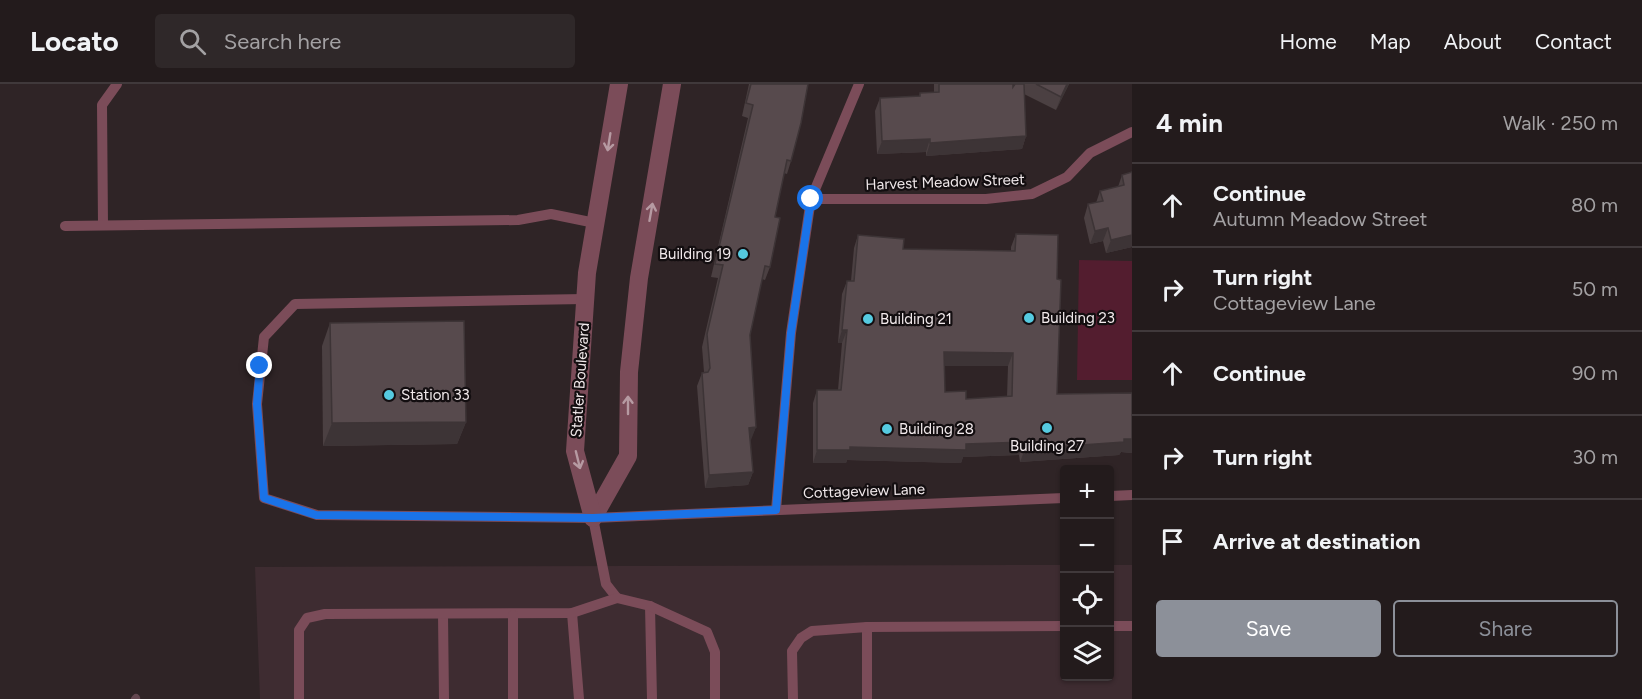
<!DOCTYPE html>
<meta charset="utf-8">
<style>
:root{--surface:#231b1c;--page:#2f2829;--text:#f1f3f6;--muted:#a3a1a3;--line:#40393b;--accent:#8c9099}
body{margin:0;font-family:Figtree,sans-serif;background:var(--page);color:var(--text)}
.controls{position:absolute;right:18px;bottom:18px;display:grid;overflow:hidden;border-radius:6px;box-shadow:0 2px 4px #0004}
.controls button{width:54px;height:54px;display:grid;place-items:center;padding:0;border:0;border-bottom:2px solid var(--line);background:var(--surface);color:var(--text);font:30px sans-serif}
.stop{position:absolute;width:18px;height:18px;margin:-14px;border:4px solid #1a73e8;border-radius:50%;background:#fff}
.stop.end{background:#1a73e8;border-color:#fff;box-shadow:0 2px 6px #0008}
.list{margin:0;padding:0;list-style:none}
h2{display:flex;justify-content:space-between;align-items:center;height:78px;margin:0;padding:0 24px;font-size:26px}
h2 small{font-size:20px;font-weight:400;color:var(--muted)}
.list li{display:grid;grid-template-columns:39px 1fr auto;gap:18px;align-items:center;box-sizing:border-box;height:84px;padding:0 24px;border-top:2px solid var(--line)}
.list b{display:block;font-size:22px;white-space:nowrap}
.list p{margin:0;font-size:20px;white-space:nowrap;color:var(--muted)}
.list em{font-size:20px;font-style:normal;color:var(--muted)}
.actions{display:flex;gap:12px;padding:18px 24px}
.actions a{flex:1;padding:14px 0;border:2px solid var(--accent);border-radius:6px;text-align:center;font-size:21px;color:var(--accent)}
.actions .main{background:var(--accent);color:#fff}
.icon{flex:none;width:33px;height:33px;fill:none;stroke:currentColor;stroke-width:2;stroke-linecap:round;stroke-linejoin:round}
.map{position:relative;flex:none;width:1132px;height:615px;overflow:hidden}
header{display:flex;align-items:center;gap:36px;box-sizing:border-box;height:84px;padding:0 30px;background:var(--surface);border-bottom:2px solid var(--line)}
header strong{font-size:28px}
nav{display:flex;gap:33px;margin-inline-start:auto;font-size:21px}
.search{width:420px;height:54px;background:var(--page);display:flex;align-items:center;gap:15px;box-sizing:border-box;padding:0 21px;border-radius:6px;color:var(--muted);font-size:22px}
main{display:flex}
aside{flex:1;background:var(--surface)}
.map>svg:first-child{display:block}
.built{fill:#3e2c31}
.green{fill:#531d2f}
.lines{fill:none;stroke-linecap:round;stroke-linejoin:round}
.stream{stroke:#644750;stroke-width:8}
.service{stroke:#7b4c59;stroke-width:10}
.tertiary{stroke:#7b4c59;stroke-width:18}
.wall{fill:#4b4042;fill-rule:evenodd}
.shaded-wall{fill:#3d3436}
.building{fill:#574a4d;stroke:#3d3436;stroke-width:1.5;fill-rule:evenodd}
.oneway{stroke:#b69aa2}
.route{stroke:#1a73e8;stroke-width:8}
.poi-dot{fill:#55cae0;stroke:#130e10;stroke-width:2}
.labels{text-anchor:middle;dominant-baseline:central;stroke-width:4.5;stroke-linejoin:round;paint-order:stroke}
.street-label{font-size:15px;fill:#f1e9eb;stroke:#130e10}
.poi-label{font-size:15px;fill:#f1e9eb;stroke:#130e10;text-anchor:start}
</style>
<header>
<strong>Locato</strong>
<div class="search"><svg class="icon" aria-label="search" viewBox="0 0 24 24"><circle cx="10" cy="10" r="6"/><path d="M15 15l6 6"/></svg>Search here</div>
<nav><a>Home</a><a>Map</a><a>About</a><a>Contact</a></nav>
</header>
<main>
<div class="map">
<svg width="1132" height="615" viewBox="0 0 1132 615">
<rect width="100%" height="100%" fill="#2f2426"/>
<path class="built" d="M1064,481v111h46v-111h22v134h-872l-5,-132z"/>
<path class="green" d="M1079,176l53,1v119h-55z"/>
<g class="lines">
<path class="stream" d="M135,615l1,-1"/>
<g class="service">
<path d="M811,115h175l46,-5 35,-17 23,-24 42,-21"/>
<path d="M103,141l-1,-120 15,-21"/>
<path d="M65,142l453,-6 33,-6 44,9"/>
<path d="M585,215l-290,5 -31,33 -7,67 7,94 53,17 276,3 471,-20"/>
<path d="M1110,412l22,-1"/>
<path d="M776,426l15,-177 20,-134 48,-115"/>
<path d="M593,434l13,66 11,14"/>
<path d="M650,522l2,93"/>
<path d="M572,529l7,86"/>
<path d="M443,531l1,84"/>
<path d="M1110,542h22"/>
<path d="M867,543v72"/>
<path d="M299,615v-69l8,-12 18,-4 247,-1 45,-15 33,8 57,26 8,20v47"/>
<path d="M513,615v-84"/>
<path d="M793,615l-1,-48 9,-13 11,-7 55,-4 197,-1"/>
</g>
<g class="tertiary">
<path d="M593,434l35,-62 1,-84 10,-94 33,-194"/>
<path d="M593,434l-18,-67 12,-178 32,-189"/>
</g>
</g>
<g class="wall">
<path d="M749,0h59l-17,77 -4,13 -3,-1 -9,44 -5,50 -5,13 -3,-1 -12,56 6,92 -6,13 3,32 -5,13 -43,3 -8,-102 5,-13 2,-1 -2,-25 16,-69 -7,-1 37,-159 -6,-2z"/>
<path d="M934,0h79v3l2,-3h54l-13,26 -32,-16 2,42 -4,13 -96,7v-4l-49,2 -2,-43 5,-13 39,-2 1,-3h14z"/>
<path d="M1132,88v75l-26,6 -3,-12 -13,3 -6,-26 4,-14 8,-1 4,-12 18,-4 4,-12z"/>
<path d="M1016,150l41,160 75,-1v60l-11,-1 -2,3 -99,7 -1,-7 -56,2 -2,6 -114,-3 -1,3h-33v-60l4,-13h21l4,-47h-4l4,-49 5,-13h4l3,-33 4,-13 45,14 108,2v-4zM944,282h64l-1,31 -41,2 -21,-7z"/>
<path d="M330,239l136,99 -9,22 -134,2 -1,-100z"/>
</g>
<g class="shaded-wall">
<path d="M1067,0h2l-13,26 5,-13z"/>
<path d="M1026,52l-4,13 -96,7 4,-13z"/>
<path d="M930,55l-4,13 -49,2 5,-13z"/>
<path d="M1108,144l-5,13 -13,3 5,-13z"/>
<path d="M1132,151v12l-26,6 5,-13z"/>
<path d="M842,246h5l-5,13h-4z"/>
<path d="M944,268l69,1 -5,13h-69z"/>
<path d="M466,338l-9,22 -134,2 9,-23z"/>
<path d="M756,343l-5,13 -6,1 4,-13z"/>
<path d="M1124,355h8v14l-11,-1 -2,3 -99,7 5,-13z"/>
<path d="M1024,358l-5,13 -56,2 -2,6 -114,-3 -1,3h-33l4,-13 33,-3 116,-3z"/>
<path d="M753,388l-5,13 -43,3 4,-13z"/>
</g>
<g class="building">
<path d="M751,0h57l-7,39 -10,38 -4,-1 -12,57 5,1 -10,49 -5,-1 -15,69 6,92 -7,1 4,44 -44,3 -7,-102 6,-1 2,-4 -3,-34 16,-69 -8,-1 38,-159 -7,-2z"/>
<path d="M939,0h74v3l2,-3h9l2,52 -96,7v-4l-48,2 -2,-43 40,-2v-3l19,-1z"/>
<path d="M1036,0h31l-6,13z"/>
<path d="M1132,88v63l-21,5 -3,-12 -13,3 -7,-27 15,-3 -3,-10 24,-6 -2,-10z"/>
<path d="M1016,150l42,1 -1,44 4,1 -4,114 75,-1v46h-8v3l-99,7 -1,-7 -58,2v6l-116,-3v3h-33v-60h24l6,-60h-5l5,-49h7l4,-46 46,4 -1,10 112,2zM944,268l69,1 -1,43 -46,3v-8l-21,1z"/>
<path d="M464,237l2,101 -134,1 -2,-100z"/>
</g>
<defs><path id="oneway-shaft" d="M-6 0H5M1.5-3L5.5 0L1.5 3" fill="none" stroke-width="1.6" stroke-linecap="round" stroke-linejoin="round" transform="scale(1.5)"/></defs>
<g class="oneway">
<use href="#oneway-shaft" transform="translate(609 58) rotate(99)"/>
<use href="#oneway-shaft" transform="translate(651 128) rotate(-80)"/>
<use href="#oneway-shaft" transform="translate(628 321) rotate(-90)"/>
<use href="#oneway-shaft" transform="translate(578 376) rotate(76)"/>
</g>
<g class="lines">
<path class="route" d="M260,282l-3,38 7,94 52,17 277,3 183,-8 15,-177 20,-134"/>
</g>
<g class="poi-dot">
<circle cx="743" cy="170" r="6"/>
<circle cx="1029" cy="234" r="6"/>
<circle cx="868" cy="235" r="6"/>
<circle cx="389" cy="311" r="6"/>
<circle cx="1047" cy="344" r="6"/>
<circle cx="887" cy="345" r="6"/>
</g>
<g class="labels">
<g class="street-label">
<text transform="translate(945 98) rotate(-2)">Harvest Meadow Street</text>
<text transform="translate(580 296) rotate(-86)">Statler Boulevard</text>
<text transform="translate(864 407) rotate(-2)">Cottageview Lane</text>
</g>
<g class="poi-label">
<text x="731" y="170" text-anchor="end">Building 19</text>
<text x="1041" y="234">Building 23</text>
<text x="880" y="235">Building 21</text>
<text x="401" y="311">Station 33</text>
<text x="899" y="345">Building 28</text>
<text x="1047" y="362" text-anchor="middle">Building 27</text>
</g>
</g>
</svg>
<div class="controls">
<button>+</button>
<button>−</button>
<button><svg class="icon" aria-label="locate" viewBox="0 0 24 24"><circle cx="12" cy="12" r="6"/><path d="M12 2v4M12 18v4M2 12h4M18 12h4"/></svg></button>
<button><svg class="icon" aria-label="layers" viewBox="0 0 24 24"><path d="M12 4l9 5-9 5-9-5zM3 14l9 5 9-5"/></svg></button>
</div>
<div class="stop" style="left:811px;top:115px"></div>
<div class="stop end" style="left:260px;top:282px"></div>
</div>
<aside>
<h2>4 min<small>Walk · 250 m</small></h2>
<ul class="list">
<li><svg class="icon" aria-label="ahead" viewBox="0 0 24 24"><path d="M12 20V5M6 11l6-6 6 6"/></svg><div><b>Continue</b><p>Autumn Meadow Street</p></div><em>80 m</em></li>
<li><svg class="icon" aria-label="right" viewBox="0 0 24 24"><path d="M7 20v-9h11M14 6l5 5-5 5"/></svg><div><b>Turn right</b><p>Cottageview Lane</p></div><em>50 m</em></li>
<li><svg class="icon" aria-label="ahead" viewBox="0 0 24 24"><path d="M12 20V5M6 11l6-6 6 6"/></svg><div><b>Continue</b></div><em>90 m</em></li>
<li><svg class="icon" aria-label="right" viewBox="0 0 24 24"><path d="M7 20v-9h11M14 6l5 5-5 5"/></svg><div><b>Turn right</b></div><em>30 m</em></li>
<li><svg class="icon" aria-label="arrive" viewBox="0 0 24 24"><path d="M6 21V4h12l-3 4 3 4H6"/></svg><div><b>Arrive at destination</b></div></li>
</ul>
<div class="actions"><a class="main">Save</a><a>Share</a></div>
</aside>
</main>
